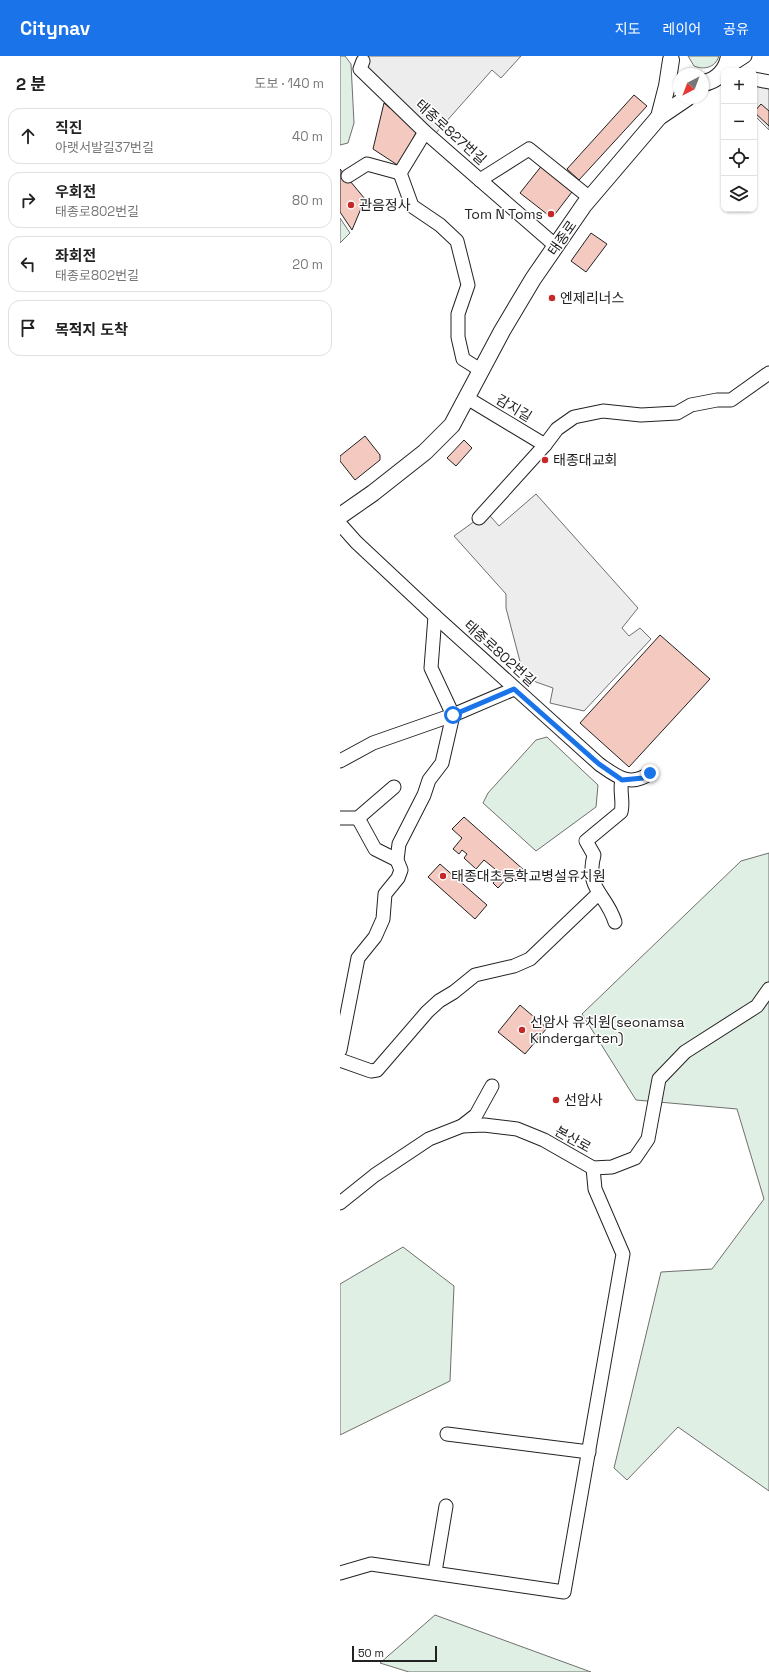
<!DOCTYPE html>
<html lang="ko">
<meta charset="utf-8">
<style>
:root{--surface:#fff;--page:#f2f2f2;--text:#222;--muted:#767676;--line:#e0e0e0;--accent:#1a73e8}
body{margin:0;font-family:"Space Grotesk","Noto Sans KR",sans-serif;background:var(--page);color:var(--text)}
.controls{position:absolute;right:12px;top:12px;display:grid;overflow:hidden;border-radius:8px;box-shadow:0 1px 3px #0004}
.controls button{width:36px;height:36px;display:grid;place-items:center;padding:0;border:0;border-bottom:1px solid var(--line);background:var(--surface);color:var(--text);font:20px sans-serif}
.compass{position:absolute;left:333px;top:12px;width:36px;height:36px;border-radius:50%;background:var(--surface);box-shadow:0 1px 3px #0004;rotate:222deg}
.scale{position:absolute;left:12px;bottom:10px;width:85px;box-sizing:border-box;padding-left:4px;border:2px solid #222;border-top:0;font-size:11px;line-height:14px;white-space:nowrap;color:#222;-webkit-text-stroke:3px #fff;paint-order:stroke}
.stop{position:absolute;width:12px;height:12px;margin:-9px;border:3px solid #1a73e8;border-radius:50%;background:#fff}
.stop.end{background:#1a73e8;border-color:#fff;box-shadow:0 1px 4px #0008}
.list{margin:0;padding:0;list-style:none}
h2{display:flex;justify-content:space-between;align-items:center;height:52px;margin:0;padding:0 16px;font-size:17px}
h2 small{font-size:13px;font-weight:400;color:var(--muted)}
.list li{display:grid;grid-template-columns:26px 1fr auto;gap:12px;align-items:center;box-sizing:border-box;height:56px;margin:0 8px 8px;padding:0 8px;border:1px solid var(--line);border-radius:12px}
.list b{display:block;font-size:15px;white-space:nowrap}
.list p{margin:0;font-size:13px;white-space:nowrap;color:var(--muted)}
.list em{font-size:13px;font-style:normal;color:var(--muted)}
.icon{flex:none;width:22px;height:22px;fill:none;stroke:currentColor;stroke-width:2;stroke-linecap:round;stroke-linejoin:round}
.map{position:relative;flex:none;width:429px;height:1616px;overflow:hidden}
header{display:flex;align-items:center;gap:24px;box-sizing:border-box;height:56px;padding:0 20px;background:var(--accent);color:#fff}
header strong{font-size:19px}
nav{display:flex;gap:22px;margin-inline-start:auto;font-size:14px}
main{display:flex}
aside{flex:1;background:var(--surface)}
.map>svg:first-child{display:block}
.green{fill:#e0efe3;stroke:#6f6f6f}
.parking{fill:#ededed;stroke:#6f6f6f}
.building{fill:#f3c9c0;stroke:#222}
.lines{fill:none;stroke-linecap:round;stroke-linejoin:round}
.minor-casing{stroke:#222;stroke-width:15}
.major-casing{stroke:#222;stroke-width:18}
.minor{stroke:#fff;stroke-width:13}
.major{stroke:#fff;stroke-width:16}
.route{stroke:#1a73e8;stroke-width:5}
.poi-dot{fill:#c62828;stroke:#fff;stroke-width:1.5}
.labels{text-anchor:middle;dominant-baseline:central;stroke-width:3;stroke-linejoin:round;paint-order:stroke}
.street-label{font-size:14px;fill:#222;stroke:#fff}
.poi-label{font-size:14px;fill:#222;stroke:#fff;text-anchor:start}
</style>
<header>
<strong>Citynav</strong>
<nav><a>지도</a><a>레이어</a><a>공유</a></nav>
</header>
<main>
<aside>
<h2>2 분<small>도보 · 140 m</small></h2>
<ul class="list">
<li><svg class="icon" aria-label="ahead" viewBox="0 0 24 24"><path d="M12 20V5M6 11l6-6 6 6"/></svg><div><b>직진</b><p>아랫서발길37번길</p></div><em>40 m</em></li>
<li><svg class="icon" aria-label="right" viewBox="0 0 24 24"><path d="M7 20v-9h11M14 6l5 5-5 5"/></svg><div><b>우회전</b><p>태종로802번길</p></div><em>80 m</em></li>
<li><svg class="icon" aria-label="left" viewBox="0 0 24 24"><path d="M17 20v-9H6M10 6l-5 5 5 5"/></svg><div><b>좌회전</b><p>태종로802번길</p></div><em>20 m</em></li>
<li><svg class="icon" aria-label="arrive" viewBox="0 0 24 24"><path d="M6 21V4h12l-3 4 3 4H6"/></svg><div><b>목적지 도착</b></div></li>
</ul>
</aside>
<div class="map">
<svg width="429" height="1616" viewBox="0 0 429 1616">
<rect width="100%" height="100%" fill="#fff"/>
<g class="green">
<path d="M0,0h5l6,8 3,59 -6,20 -8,2z"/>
<path d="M348,0h31c-4,12 -15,14 -25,10z"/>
<path d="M0,162l10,15 -10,10z"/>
<path d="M207,681l51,48 -2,22 -60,44 -53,-48 5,-10 48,-53z"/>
<path d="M429,797v638l-91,-64 -51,53 -13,-12 47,-196 51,-3 52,-70 -27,-90 -101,-9 -54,-86 159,-153z"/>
<path d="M63,1191l51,39 -4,95 -110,54v-151z"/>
<path d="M95,1559l156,57h-182l-29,-9z"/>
</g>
<g class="parking">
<path d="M23,0h158l-20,22 -9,-8 -56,63 -54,-46 -19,-26z"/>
<path d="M414,29l15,3v42l-15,-15z"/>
<path d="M196,438l102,114 -16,20 7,8 11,-8 11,11 -67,72 -34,-8 3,-15 -17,-6 -13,-9 -17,-65v-14l-52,-58 25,-18 5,-9 15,17z"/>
</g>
<g class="building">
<path d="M294,39l13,11 -68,74 -12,-11z"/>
<path d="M44,47l33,28 -18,35 -26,-17z"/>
<path d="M421,48l8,7v15l-15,-14z"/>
<path d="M203,108l32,24 -23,30 -32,-25z"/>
<path d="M0,113l25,30 -13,31 -12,-18z"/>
<path d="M251,177l16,11 -21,28 -15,-11z"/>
<path d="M25,380l15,19v5l-25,20 -15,-19v-5z"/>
<path d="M124,384l8,8 -16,18 -9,-8z"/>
<path d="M320,579l50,44 -81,88 -49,-44z"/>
<path d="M124,761l61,54 -9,10 -6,-6 -12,13 -5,-5 8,-9 -17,-14 -8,9 -12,-11 3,-4 -5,-4 -3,4 -6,-5 9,-11 -10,-9z"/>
<path d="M100,808l47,41 -12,14 -47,-42z"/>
<path d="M180,949l27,23 -22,26 -27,-22z"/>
</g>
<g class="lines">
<g class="minor-casing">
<g id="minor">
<path d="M23,5l-3,8 65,63 55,48 49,-31 61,49"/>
<path d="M385,13l20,-13"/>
<path d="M414,23l15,3"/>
<path d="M60,117l12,33 28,19 17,16 11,44 -10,29v23l5,22 19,12"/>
<path d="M60,117l25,-41"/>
<path d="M8,120l19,-12 33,9"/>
<path d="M140,124l76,66"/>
<path d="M127,342l78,47"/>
<path d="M139,462l66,-73 12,-16 17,-12 29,-6 38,4 36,-2 14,-8 26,-5h14l38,-27"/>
<path d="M0,468l16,18 79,74 164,148c17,12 31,24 51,9"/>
<path d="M0,705l33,-18 80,-28 -22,-47 4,-52"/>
<path d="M0,762h18l36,-31"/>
<path d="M18,762l17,31 22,11"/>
<path d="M275,866c-9,-29 -30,-32 -21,-67l-8,-14 35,-29c3,-11 -2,-21 1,-32"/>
<path d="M0,994l18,-92 17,-21 8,-18 2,-25 13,-16 3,-8 -4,-10 2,-16 25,-49 5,-15 13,-17 11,-48 61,-26"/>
<path d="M0,1004l31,11 6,-1 50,-58 12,-11 15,-9 21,-17 39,-9 16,-7 69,-66"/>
<path d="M122,1070l14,-11 16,-29"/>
<path d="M0,1147l35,-28 54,-36 33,-13 22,-1 33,4 27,11 49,28 19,-1 23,-9 13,-19 11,-60 26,-27 72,-46 12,-17"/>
<path d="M107,1378l142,18"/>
<path d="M95,1516l11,-66"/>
<path d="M0,1517l31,-9 193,28 59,-338 -28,-65 -2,-21"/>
</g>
</g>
<g class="major-casing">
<g id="major">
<path d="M363,27c14,-2 24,-13 26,-27"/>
<path d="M319,61l8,-31 4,-26"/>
<path d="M0,460l33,-23 52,-41 27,-27 50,-94 31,-52 51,-74 75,-88 28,-19"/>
</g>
</g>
<use href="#minor" class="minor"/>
<use href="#major" class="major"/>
</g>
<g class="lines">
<path class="route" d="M113,659l61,-26 85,75 23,16 21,-2 7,-5"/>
</g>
<g class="poi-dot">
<circle cx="11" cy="149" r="4"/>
<circle cx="211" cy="158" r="4"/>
<circle cx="212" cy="242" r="4"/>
<circle cx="205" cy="404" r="4"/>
<circle cx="103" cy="820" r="4"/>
<circle cx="182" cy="974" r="4"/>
<circle cx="216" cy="1044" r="4"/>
</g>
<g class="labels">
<g class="street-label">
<text transform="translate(111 76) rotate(42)">태종로827번길</text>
<text transform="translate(222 182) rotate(-55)">태종로</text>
<text transform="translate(174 352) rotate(31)">감지길</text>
<text transform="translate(160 597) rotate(42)">태종로802번길</text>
<text transform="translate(233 1083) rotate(29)">본산로</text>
</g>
<g class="poi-label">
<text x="19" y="149">관음정사</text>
<text x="203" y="158" text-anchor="end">Tom N Toms</text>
<text x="220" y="242">엔제리너스</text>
<text x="213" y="404">태종대교회</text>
<text x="111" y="820">태종대초등학교병설유치원</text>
<text x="190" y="966">선암사 유치원(seonamsa<tspan x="190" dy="16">Kindergarten)</tspan></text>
<text x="224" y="1044">선암사</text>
</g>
</g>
</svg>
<div class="controls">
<button>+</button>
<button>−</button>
<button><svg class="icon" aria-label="locate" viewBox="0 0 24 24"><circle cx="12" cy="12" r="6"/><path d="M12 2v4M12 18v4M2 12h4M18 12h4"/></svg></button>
<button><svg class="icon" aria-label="layers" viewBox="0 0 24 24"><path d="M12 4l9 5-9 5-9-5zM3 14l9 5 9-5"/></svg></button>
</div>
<svg class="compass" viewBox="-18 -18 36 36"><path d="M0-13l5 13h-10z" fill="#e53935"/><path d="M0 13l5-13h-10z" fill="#767676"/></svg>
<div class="scale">50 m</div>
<div class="stop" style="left:113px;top:659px"></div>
<div class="stop end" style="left:310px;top:717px"></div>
</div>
</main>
